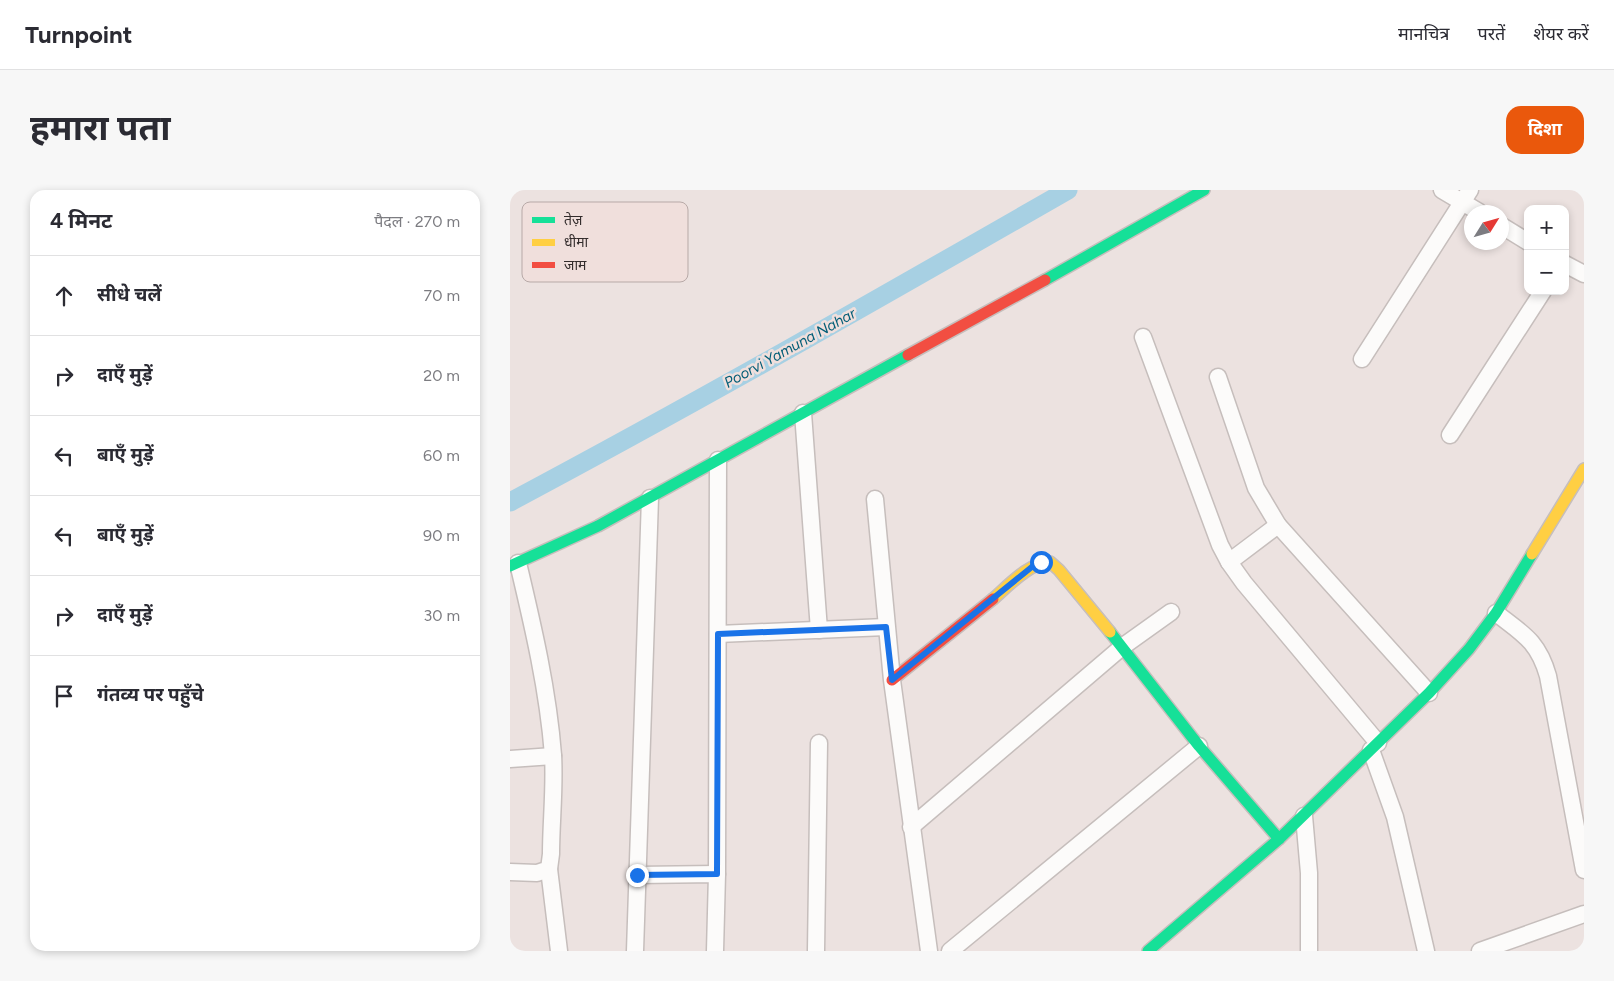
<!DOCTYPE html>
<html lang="hi">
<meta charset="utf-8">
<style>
:root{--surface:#fff;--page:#f7f7f7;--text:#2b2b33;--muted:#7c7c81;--line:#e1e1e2;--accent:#ea580c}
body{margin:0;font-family:Figtree,"Noto Sans Devanagari",sans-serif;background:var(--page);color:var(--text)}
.controls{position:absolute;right:15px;top:15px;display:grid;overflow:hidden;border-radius:10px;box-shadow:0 2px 8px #0003}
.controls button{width:45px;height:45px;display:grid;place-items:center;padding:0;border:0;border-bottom:1px solid var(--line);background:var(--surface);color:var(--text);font:25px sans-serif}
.compass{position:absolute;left:954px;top:15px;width:45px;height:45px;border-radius:50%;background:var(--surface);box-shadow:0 2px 8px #0003;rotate:53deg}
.stop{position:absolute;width:15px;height:15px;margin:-11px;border:4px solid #1a73e8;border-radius:50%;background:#fff}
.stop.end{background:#1a73e8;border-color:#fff;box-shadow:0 1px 5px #0008}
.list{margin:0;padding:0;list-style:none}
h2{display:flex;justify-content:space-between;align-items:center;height:65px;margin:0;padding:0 20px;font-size:21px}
h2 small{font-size:16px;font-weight:400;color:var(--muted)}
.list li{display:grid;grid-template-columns:32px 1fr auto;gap:15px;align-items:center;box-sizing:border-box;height:80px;padding:0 20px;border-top:1px solid var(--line)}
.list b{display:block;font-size:19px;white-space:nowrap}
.list em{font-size:16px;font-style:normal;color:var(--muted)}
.icon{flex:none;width:28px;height:28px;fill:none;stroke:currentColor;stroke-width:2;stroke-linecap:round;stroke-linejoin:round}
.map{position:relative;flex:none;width:1074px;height:761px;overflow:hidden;border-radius:15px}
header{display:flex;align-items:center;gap:30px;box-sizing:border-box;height:70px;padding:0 25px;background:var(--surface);border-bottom:1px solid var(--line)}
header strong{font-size:24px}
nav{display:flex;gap:28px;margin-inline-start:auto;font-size:18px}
.intro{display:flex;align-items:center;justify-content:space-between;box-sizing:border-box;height:120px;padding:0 30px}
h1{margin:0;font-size:35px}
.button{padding:12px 22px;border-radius:15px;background:var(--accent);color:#fff;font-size:18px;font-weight:700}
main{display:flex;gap:30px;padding:0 30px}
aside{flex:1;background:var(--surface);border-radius:15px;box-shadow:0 2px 8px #0003}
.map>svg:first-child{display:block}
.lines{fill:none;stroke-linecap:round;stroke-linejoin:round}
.canal{stroke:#a7d0e3;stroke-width:19}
.street-casing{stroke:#c6bebc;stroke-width:19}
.fast-casing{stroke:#c6bebc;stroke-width:14}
.slow-casing{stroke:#c6bebc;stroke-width:14}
.jam-casing{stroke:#c6bebc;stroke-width:14}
.street{stroke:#fcfbfa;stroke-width:16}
.fast{stroke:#16e098;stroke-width:11}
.slow{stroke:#ffcf43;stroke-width:11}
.jam{stroke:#f24e42;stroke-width:11}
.route{stroke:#1a73e8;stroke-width:6}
.labels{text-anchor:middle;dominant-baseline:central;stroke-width:5;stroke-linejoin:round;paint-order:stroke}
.water-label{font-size:15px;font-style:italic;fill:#025d77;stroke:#f0dfdc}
.key{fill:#f0dfdc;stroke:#b7a9a7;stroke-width:1}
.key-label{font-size:14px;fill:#332c2c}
</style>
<header>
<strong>Turnpoint</strong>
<nav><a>मानचित्र</a><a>परतें</a><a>शेयर करें</a></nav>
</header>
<div class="intro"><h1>हमारा पता</h1><a class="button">दिशा</a></div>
<main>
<aside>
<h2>4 मिनट<small>पैदल · 270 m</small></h2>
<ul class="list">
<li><svg class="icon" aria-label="ahead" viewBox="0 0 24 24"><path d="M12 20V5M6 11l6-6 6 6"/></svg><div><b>सीधे चलें</b></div><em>70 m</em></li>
<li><svg class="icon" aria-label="right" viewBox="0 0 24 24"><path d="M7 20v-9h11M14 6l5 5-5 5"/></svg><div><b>दाएँ मुड़ें</b></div><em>20 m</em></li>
<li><svg class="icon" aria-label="left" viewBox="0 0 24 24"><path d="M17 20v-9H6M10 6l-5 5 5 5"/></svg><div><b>बाएँ मुड़ें</b></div><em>60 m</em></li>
<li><svg class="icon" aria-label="left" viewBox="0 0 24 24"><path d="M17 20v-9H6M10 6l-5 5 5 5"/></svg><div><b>बाएँ मुड़ें</b></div><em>90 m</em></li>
<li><svg class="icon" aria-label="right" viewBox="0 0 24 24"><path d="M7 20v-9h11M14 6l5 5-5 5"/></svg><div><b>दाएँ मुड़ें</b></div><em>30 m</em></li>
<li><svg class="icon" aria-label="arrive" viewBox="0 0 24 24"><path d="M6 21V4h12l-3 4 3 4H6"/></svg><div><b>गंतव्य पर पहुँचे</b></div></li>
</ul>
</aside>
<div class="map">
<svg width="1074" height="761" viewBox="0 0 1074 761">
<rect width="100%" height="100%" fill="#ece2e0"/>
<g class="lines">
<path class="canal" d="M0,312c188,-100 373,-206 558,-312"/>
<g class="street-casing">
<g id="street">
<path d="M932,0l37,22"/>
<path d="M992,36l26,16"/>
<path d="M1055,74l19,10"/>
<path d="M633,147l77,208 9,17 15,21 134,160"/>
<path d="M852,169l108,-169"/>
<path d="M708,187l38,111 22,37 151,168"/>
<path d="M293,223l16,217"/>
<path d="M940,245l93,-144"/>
<path d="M365,309l17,181 37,271"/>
<path d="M719,372l49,-37"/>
<path d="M986,423c27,21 42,28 52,63l36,194"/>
<path d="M208,444l168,-7"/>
<path d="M861,560l24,67 31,134"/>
<path d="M0,569l43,-3"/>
<path d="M794,626l5,57v78"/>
<path d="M401,637l211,-180 49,-35"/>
<path d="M39,679l10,82"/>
<path d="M0,682l27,1 12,-4 2,-15c0,-32 4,-66 2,-99 -5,-65 -20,-129 -35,-192"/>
<path d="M207,684l1,-414"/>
<path d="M127,685l80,-1 -2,77"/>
<path d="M125,761l15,-453"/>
<path d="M306,761l3,-208"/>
<path d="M440,761l249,-205"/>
<path d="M970,761l104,-37"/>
</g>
</g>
<g class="fast-casing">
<g id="fast">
<path d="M535,90l159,-90"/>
<path d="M0,376l88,-40 310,-171"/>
<path d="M600,442l89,114 80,93"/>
<path d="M638,761l131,-112 150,-146 40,-44 27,-36 36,-59"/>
</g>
</g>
<g class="slow-casing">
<g id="slow">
<path d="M1022,364l52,-85"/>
<path d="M483,409c15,-13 37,-37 57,-37l9,8 51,62"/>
</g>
</g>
<g class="jam-casing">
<g id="jam">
<path d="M398,165l137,-75"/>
<path d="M382,490l101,-81"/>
</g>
</g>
<use href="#street" class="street"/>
<use href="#fast" class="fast"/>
<use href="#slow" class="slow"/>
<use href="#jam" class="jam"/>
</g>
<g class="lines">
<path class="route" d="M127,685l80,-1 1,-240 168,-7 6,53 141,-114 8,-4"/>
</g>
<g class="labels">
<g class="water-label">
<text transform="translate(280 158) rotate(-29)">Poorvi Yamuna Nahar</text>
</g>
</g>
<rect x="12" y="12" width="166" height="80" rx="8" class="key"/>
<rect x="22" y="27" width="23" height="6" fill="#16e098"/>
<rect x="22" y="49" width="23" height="7" fill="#ffcf43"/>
<rect x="22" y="72" width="23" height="6" fill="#f24e42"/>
<g class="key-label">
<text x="54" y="35">तेज़</text>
<text x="54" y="57">धीमा</text>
<text x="54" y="80">जाम</text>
</g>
</svg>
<div class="controls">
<button>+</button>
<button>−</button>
</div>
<svg class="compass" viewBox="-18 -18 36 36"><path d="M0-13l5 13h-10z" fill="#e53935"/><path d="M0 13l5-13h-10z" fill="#7c7c81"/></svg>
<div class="stop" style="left:531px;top:372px"></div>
<div class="stop end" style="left:127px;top:685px"></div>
</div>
</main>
